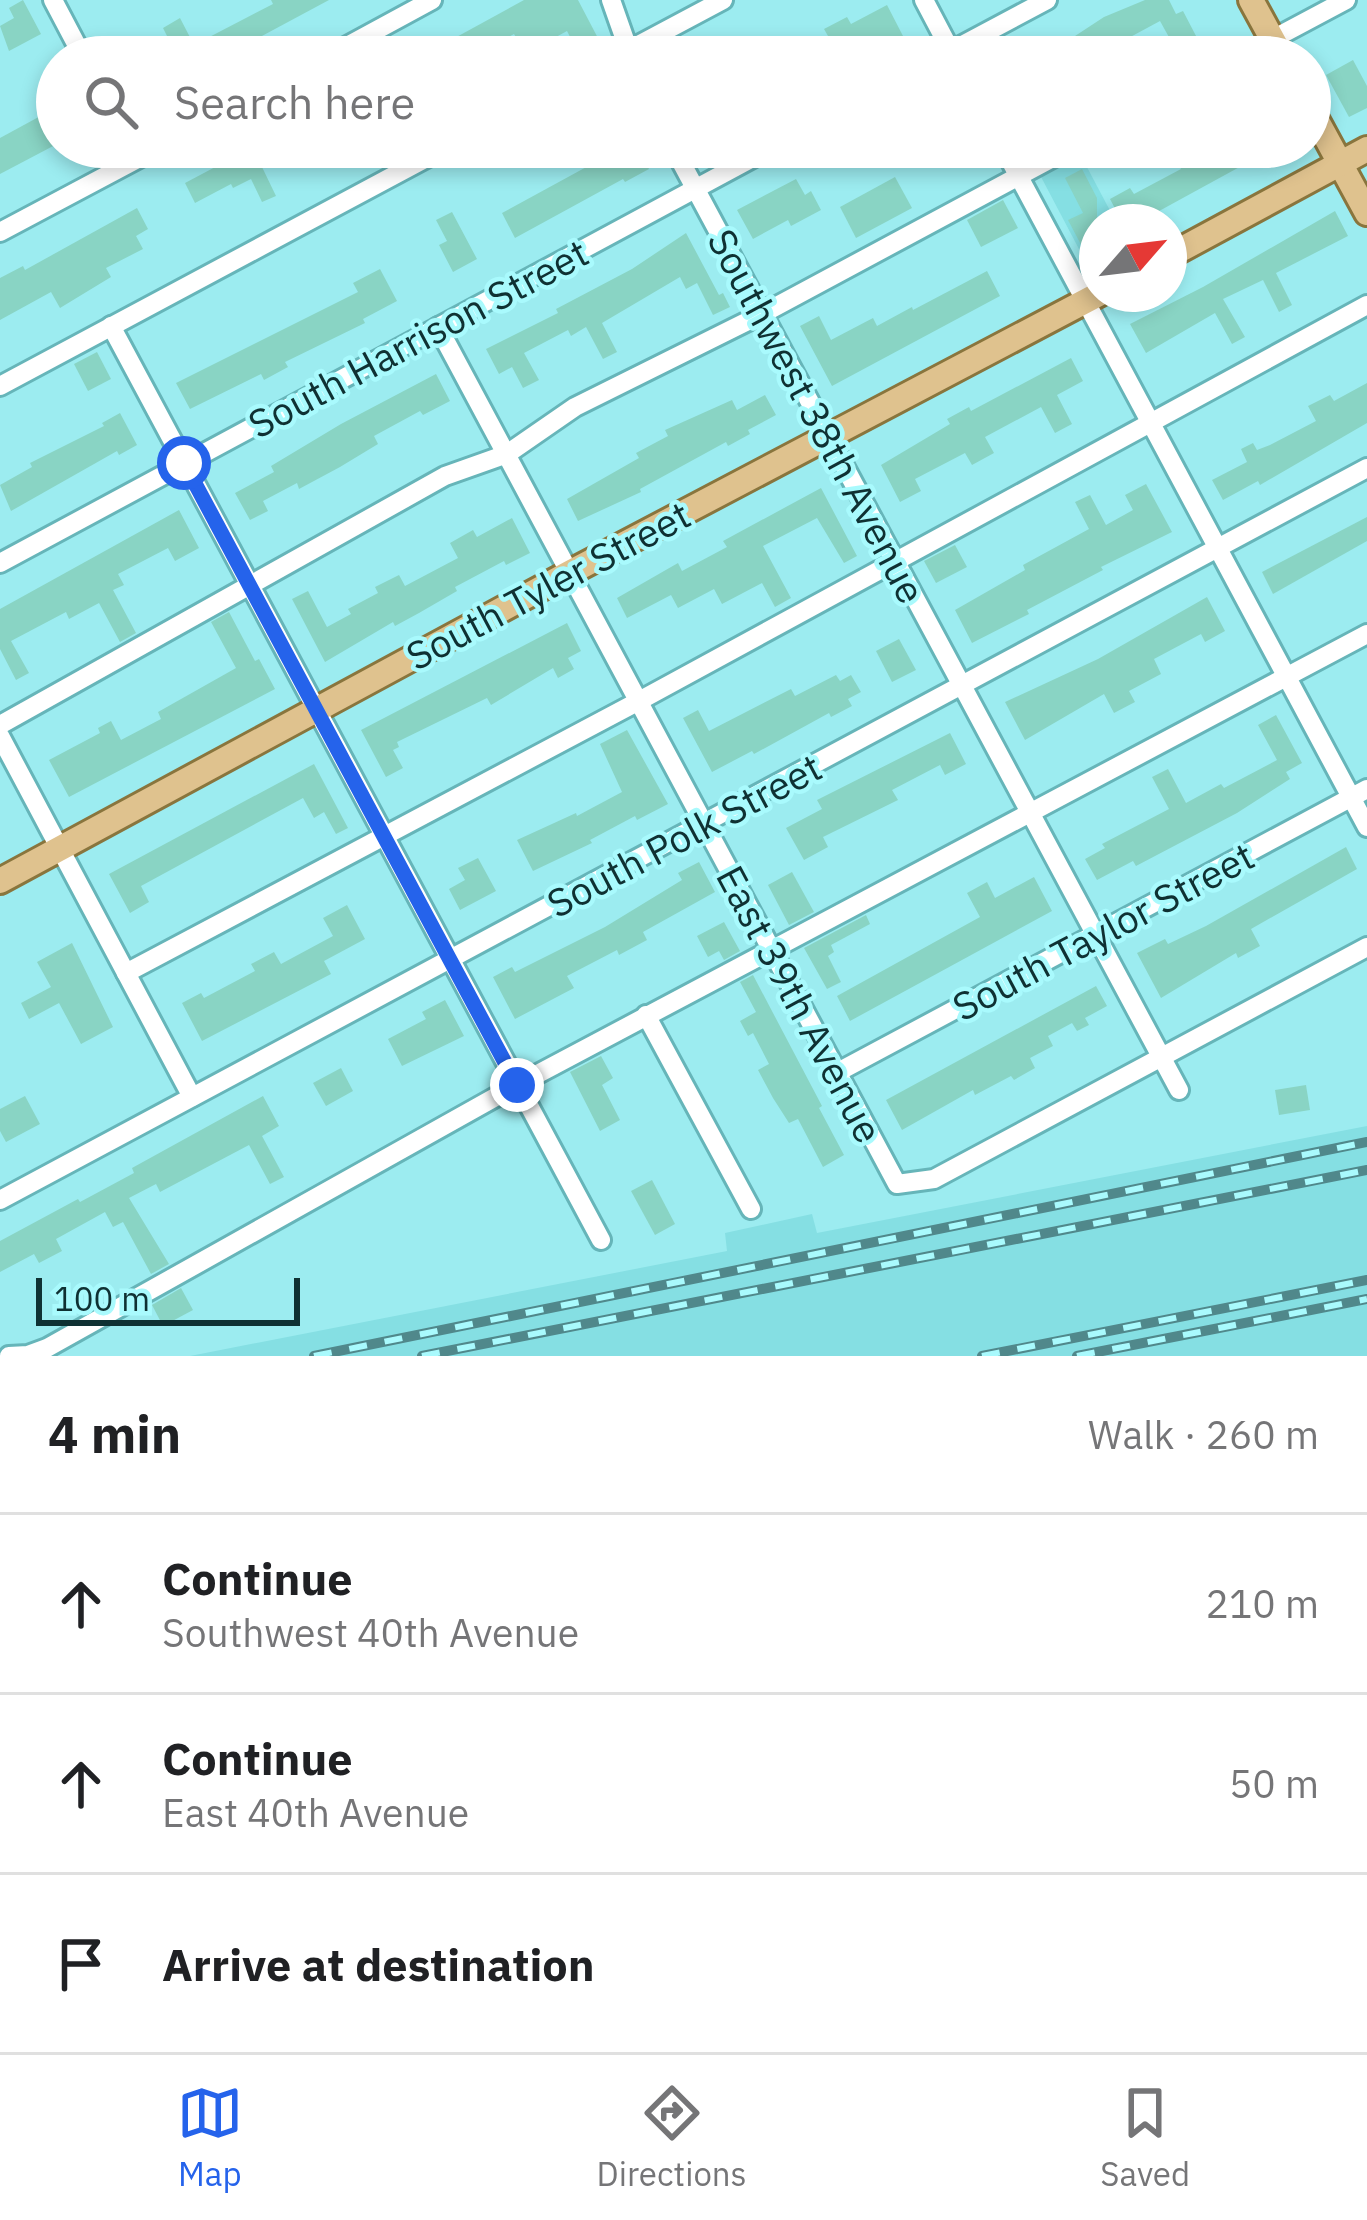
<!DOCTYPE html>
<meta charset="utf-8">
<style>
:root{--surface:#fff;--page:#f6f6f6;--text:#202124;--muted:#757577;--line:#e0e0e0;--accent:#2563eb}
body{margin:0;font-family:"IBM Plex Sans",sans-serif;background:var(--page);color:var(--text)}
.compass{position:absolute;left:1079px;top:204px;width:108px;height:108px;border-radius:50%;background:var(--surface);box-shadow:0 6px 18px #0003;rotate:62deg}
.scale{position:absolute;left:36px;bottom:30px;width:264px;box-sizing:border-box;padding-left:12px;border:6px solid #0f3133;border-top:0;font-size:33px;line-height:42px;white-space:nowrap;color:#0f3133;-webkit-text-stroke:9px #a9fafd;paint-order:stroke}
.stop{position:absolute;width:36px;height:36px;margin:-27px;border:9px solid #2563eb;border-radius:50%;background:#fff}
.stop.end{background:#2563eb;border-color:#fff;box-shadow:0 3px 12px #0008}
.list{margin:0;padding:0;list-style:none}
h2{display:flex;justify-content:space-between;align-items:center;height:156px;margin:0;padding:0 48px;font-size:51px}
h2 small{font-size:39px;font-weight:400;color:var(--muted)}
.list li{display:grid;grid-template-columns:78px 1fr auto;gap:36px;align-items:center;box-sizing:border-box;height:180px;padding:0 48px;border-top:3px solid var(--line)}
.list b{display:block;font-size:45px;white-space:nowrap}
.list p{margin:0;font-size:39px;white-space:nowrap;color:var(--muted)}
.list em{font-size:39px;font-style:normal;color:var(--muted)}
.icon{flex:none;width:66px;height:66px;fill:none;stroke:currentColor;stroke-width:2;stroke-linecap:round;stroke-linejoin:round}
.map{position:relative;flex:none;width:1367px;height:1356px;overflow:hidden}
.search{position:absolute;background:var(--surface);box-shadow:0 6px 18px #0003;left:36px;right:36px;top:36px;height:132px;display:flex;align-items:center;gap:30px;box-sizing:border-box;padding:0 42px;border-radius:66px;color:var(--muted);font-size:45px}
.sheet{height:696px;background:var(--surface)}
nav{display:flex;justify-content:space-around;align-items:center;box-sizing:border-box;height:168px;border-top:3px solid var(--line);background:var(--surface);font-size:33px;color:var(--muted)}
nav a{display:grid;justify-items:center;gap:6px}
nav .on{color:var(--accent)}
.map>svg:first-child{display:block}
.built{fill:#85dfe3}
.building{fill:#89d4c4}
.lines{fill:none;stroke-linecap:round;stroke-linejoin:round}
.minor-casing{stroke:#66b5b9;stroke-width:24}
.major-casing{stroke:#89753d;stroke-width:30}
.minor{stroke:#fff;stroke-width:18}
.major{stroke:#dfc28e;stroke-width:24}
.rail-casing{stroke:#50888b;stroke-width:10}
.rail{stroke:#a9fafd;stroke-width:6;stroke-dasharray:18;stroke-linecap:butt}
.route{stroke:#2563eb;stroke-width:15}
.labels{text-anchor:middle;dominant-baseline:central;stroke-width:9;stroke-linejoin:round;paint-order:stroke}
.street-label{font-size:39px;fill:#0f3133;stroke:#a9fafd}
</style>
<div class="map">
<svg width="1367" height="1356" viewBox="0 0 1367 1356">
<rect width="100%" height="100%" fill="#9cecf0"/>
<g class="built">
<path d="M1079,152l37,70h-19v45l-7,3 -51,-97z"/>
<path d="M1367,1126v230h-1177l537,-105 -2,-18 87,-19 5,19z"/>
</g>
<g class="building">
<path d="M23,0l18,34 -32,17 -9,-25 14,-8 -5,-10z"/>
<path d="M271,0h58l-106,57h-52l5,-3 -13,-26 17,-10 14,27 79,-41z"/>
<path d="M524,0h54l22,42 -21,12 -12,-23 -42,23 -11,-20 -42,23h-52z"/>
<path d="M1145,0h24l7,14 7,-3 24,46h-27l-20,-36 -50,27 5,9h-72l61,-40z"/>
<path d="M887,5l16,31 -51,21h-63l39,-21 -4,-7 23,-12 4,7z"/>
<path d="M1353,60l14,26v22l-18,9 -23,-42z"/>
<path d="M57,107v37l-57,30v-36z"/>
<path d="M253,147h46l-37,20 14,29 -14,6 -11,-23 -18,9 -2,-4 -36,19 -10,-20z"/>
<path d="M623,147h14l12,22 -24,13 -2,-3 -108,59 -13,-25z"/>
<path d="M1170,147h106l-137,75h-17l-12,-23 20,-11 4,6 47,-25z"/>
<path d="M1082,169l15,29v77l-29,-55 15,-7 -18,-35z"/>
<path d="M895,177l17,31 -56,30 -16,-31z"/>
<path d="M796,179l9,16 6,-4 10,19 -30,16 -3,-6 -35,19 -16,-29z"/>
<path d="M1003,200l15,28 -37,19 -14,-27z"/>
<path d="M137,208l11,21 -12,7 7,13 -37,19 5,9 -51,31 -9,-16 -51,28v-42l23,-12 2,4z"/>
<path d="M1335,211l13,25 -72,37 16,32 -13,7 -16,-32 -40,19 22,38 -13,7 -17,-31 -69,40 -16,-29 73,-37z"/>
<path d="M452,212l25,47 -24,13 -14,-27 8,-4 -11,-21z"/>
<path d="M686,233l33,62 4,-2 7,14 -17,8 -16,-32 -11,6 -6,-12 -78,46 15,29 -14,7 -17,-32 -15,9 -3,-6 -44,23 15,27 -16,8 -11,-21 -13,7 -13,-25 72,-36 -2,-4 76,-40z"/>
<path d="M380,269l17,32 -34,18 2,4 -80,39 3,5 -24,13 -3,-6 -71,35 -14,-26 182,-91 -5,-9z"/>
<path d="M987,271l13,25 -168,90 -32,-60 19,-10 12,24 42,-22 4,8 35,-19 1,3z"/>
<path d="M97,352l14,27 -23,12 -14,-27z"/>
<path d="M1071,358l12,23 -26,14 15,29 -17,9 -14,-26 -56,30 9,16 -22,12 -7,-12 -50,26 6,12 -21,11 -19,-37 69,-41 -3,-5 22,-12 2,4z"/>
<path d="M436,374l14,27 -27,14 -3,-4 -46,25 4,8 -38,23 -41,22 -2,-6 -34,18 5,10 -18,9 -15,-27 39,-21 -3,-6 70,-42z"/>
<path d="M1367,383v40l-107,62 -2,-4 -35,19 -11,-20 35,-18 -6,-13 12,-6 4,7 13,-5 46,-24 -8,-15 22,-11 4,6z"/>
<path d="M765,395l11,20 -28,15 2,4 -22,12 -2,-4 -86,47 1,3 -63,29 -11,-22 72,-41 -3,-5 32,-17 -3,-6 67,-30 5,10z"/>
<path d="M120,413l17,32 -18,10 -2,-4 -106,60 -11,-26 32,-18 -2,-4 74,-37 -2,-3z"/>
<path d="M1146,484l26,48 -71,35 2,3 -76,40 2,4 -57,29 -17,-33 70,-40 -2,-5 66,-36 -14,-27 15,-7 16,30 27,-15 -8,-15z"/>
<path d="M821,488l36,68 -13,7 -27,-45 -54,28 28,52 -16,9 -13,-24 -40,21 -8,-15 -36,19 -7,-13 -44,23 -10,-20 61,-35 4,8 45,-24 -4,-6z"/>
<path d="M179,510l20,38 -24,13 -7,-13 -50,26 6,11 -11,5 23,43 -16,9 -21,-39 -30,16 -3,-7 -55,29 18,32 -13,7 -16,-31v-40z"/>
<path d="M1367,517v24l-94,53 -11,-22z"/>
<path d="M512,518l18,35 -24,12 -2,-4 -49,26 2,4 -38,22 -24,13 -2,-4 -68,40 -33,-63 16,-8 19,36 24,-13 -3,-5 30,-16 -3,-6 24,-12 6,11 53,-28 -8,-15 23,-13 4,7z"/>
<path d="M955,545l12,22 -31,16 -12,-22z"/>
<path d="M1207,597l18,34 -20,11 -4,-8 -47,25 7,15 -32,17 6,11 -21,11 -10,-19 -79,46 -20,-38 93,-43z"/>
<path d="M229,612l26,49 4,-2 16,30 -206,108 -20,-37 51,-27 -2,-5 13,-7 10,19 40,-21 -3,-7 78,-44 -25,-46z"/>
<path d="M567,623l14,28 -13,7 6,11 -16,9 -5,-10 -62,37 -4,-7 -90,44 2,5 -6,3 10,18 -17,9 -25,-47z"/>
<path d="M899,639l17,31 -24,12 -16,-31z"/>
<path d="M836,675l4,6 11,-6 10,17 -13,7 4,7 -21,11 -2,-4 -75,41 -2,-3 -40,21 -29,-54 15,-8 11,21 82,-42 4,7z"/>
<path d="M1276,715l26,48 -16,9 4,7 -53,34 -101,53 -3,-5 -36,19 -12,-21 20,-11 -3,-4 67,-35 -17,-32 16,-8 18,34 35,-19 3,4 53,-28 -19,-35z"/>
<path d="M627,730l41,74 -31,16 -2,-4 -45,24 2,3 -59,28 -16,-31 59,-27 1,3 45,-24 -22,-48z"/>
<path d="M950,733l16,31 -21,11 -5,-10 -48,25 6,10 -75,37 5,10 -24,13 -18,-32 36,-19 -5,-9z"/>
<path d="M314,764l34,64 -12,6 -12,-22 -10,6 -11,-20 -162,88 8,16 -19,11 -21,-39z"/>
<path d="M1346,847l11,22 -106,60 9,17 -22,12 -2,-5 -75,45 -24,-45 28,-14 3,5 38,-18z"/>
<path d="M478,858l18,33 -36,19 -11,-21 16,-9 -7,-12z"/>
<path d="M699,862l16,30 -72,40 4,8 -28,15 -2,-5 -50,26 7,12 -59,31 -22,-42 19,-10 3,5 90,-45 77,-47 -4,-7z"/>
<path d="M792,872l22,40 -25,13 -21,-40z"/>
<path d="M1034,877l18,34 -202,110 -13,-25 143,-79 -13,-24 20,-11 8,16z"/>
<path d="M347,905l18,34 -41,22 7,13 -129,67 -20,-38 19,-10 3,5 51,-27 -4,-7 23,-12 7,12 52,-28 -10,-18z"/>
<path d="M866,915l4,9 -39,21 3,7 -6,4 13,26 -14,7 -23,-41z"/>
<path d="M724,922l16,29 -16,9 -5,-9 -11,6 -11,-21z"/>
<path d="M72,943l41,84 -32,17 -22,-41 -30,16 -8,-16 30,-16 -14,-25z"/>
<path d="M753,975l69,131 -3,2 25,47 -21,12 -25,-48 -9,4 -16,-25 -15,-28 11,-6 -16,-31 -5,3 -8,-15 16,-9 -16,-30z"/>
<path d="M1096,986l11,20 -22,12 4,7 -12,6 -5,-8 -24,13 5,10 -23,12 5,10 -21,12 -3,-4 -36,19 -2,-5 -71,40 -16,-30z"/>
<path d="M445,1000l19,36 -62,30 -14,-27 38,-20 -4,-7z"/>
<path d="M601,1056l12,22 -11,7 18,35 -20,11 -30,-59z"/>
<path d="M341,1068l12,23 -27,15 -13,-23z"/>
<path d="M1306,1085l4,25 -31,5 -4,-25z"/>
<path d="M25,1096l15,28 -34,18 -6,-11v-22z"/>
<path d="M263,1096l16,30 -17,10 22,41 -14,7 -21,-39 -89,47 -4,-8 -27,14 40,66 -18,10 -28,-52 -10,5 -8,-15 -49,27 6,12 -23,12 -5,-9 -34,18v-31l78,-42 2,3 54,-29 -2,-5z"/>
<path d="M652,1180l23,44 -20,11 -24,-44z"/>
<path d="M181,1288l12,22 -30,16 -11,-21z"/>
</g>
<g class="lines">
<g class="minor-casing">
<g id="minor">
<path d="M53,0l30,57"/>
<path d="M611,0l20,57"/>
<path d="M924,0l30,57"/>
<path d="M327,57l105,-57"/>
<path d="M616,57l107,-57"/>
<path d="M940,57l107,-57"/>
<path d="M1239,57l107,-57"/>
<path d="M673,147l506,943"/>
<path d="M1003,147l364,680"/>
<path d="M0,232l160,-85"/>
<path d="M111,326l490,914"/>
<path d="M438,327l459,857 37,-5 433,-232"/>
<path d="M0,386l447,-239"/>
<path d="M0,563l773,-416"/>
<path d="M0,725l445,-249 62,-22 68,-47 187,-93 311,-167"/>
<path d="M0,736l192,361"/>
<path d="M126,973l513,-272 728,-396"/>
<path d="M646,1015l105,194"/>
<path d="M838,1072l529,-283"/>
<path d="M0,1200l1367,-732"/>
<path d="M9,1356l19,-1 19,-7 470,-263 850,-451"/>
</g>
</g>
<g class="major-casing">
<g id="major">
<path d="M1251,0l31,57"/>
<path d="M1310,108l57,105"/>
<path d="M1169,256l198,-107"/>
<path d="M0,881l571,-309 528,-278"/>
</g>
</g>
<use href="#minor" class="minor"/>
<use href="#major" class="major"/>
<g class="rail-casing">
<g id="rail">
<path d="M314,1356l1053,-214"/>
<path d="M422,1356l945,-186"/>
<path d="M982,1356l385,-76"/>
<path d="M1077,1356l290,-57"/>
</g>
</g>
<use href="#rail" class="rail"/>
</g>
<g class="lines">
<path class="route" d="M184,463l333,622"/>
</g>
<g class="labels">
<g class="street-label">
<text transform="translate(418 338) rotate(-28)">South Harrison Street</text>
<text transform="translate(817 416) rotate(62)">Southwest 38th Avenue</text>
<text transform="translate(548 585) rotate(-28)">South Tyler Street</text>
<text transform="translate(684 835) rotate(-28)">South Polk Street</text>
<text transform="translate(1103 931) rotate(-28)">South Taylor Street</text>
<text transform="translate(800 1004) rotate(62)">East 39th Avenue</text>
</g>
</g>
</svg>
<svg class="compass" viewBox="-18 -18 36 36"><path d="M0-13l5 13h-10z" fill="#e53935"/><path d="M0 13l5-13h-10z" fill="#757577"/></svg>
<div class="scale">100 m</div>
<div class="stop" style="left:184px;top:463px"></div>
<div class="stop end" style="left:517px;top:1085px"></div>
<div class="search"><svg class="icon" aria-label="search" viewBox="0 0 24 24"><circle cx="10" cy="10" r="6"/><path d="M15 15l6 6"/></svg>Search here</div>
</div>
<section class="sheet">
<h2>4 min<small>Walk · 260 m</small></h2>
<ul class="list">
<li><svg class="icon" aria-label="ahead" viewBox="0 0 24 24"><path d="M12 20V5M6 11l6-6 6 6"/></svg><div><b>Continue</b><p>Southwest 40th Avenue</p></div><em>210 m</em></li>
<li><svg class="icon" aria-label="ahead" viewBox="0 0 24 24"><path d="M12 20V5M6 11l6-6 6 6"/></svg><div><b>Continue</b><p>East 40th Avenue</p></div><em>50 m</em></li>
<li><svg class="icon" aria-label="arrive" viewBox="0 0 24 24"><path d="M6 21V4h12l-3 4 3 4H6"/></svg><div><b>Arrive at destination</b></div></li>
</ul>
</section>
<nav>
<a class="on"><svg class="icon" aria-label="map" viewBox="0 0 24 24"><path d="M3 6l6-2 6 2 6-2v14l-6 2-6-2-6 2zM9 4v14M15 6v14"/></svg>Map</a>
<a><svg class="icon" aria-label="directions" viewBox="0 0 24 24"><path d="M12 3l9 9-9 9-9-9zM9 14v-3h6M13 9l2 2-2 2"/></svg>Directions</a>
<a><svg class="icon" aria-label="saved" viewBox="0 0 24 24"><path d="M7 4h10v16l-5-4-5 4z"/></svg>Saved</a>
</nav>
